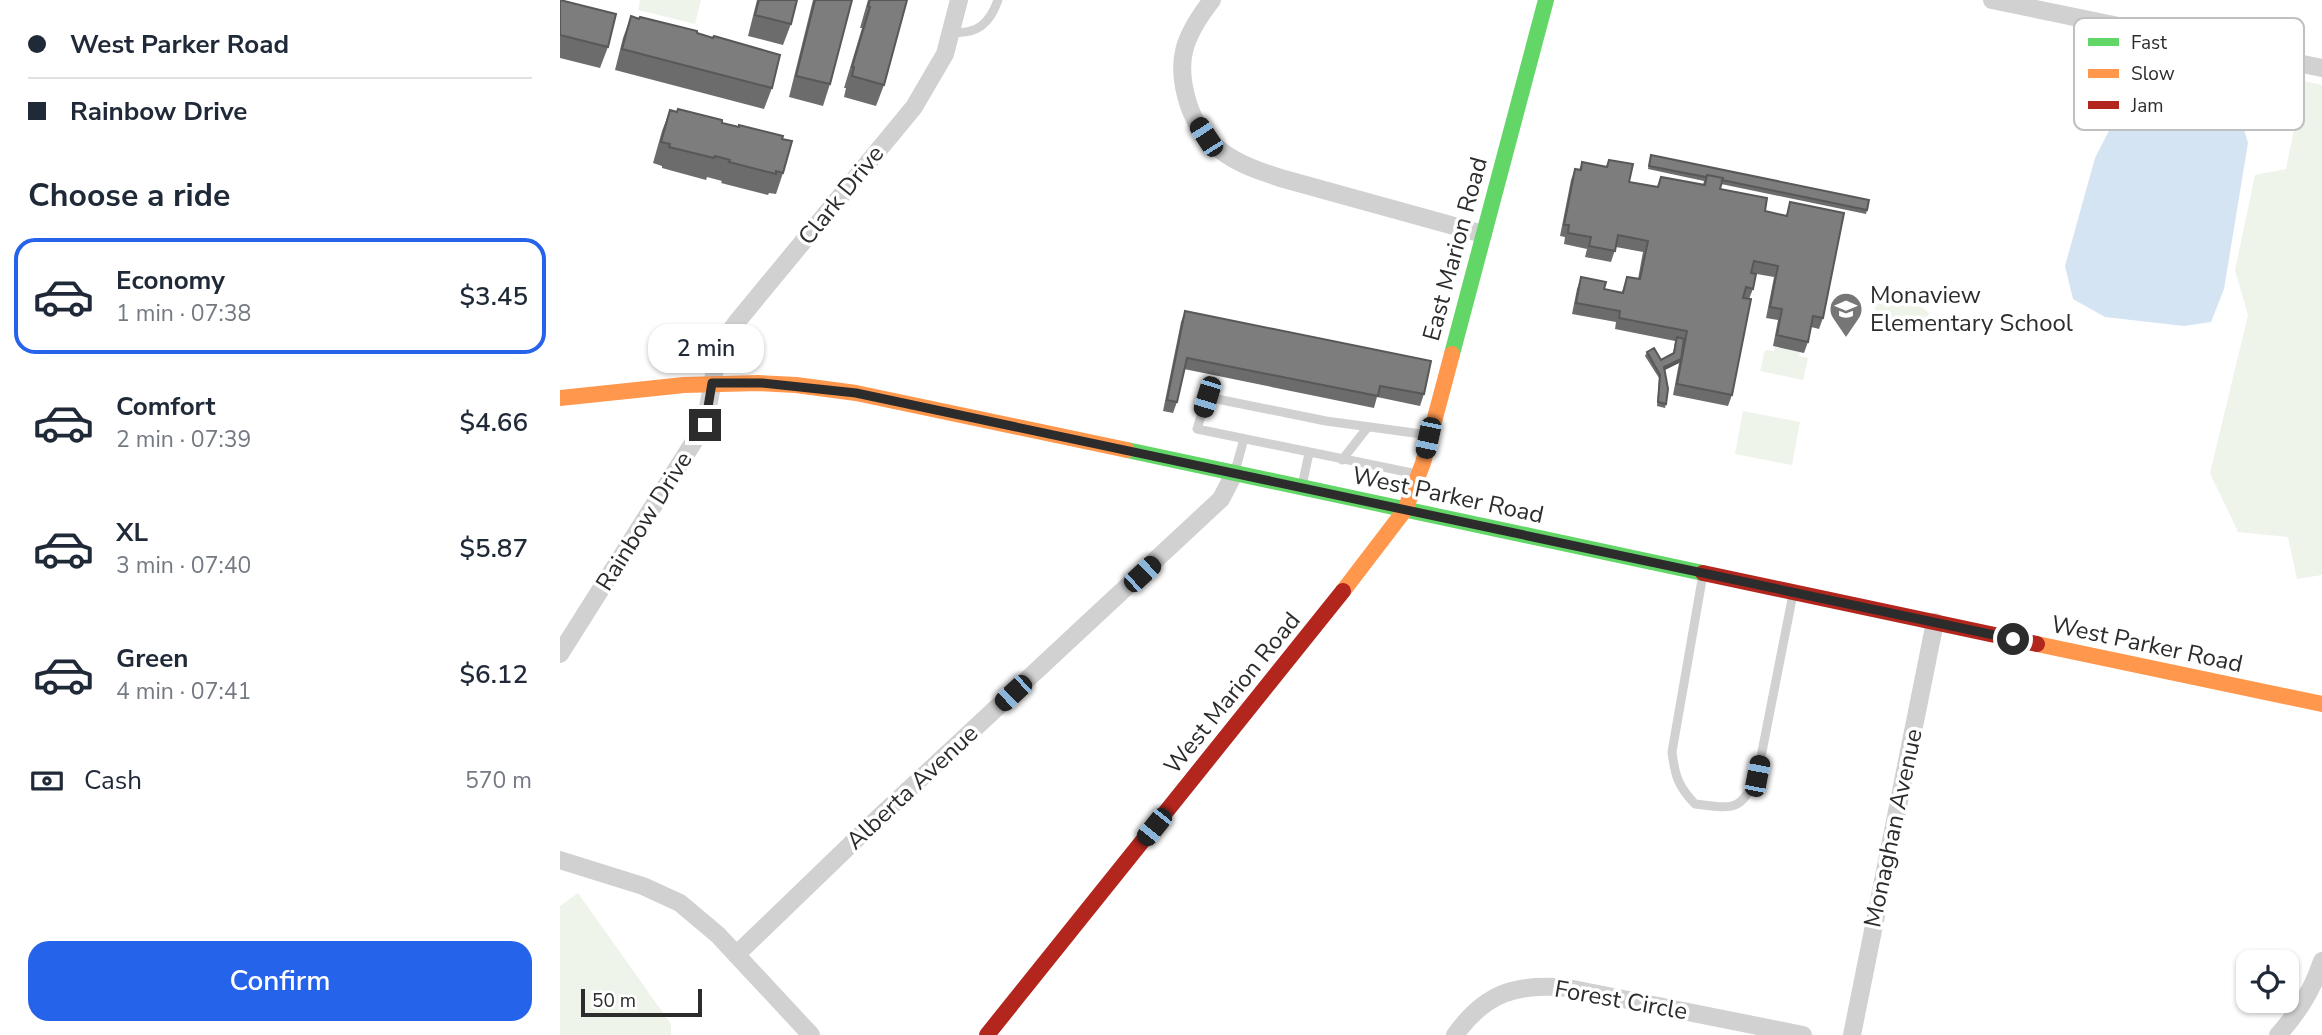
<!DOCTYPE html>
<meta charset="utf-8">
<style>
body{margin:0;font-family:"Nunito Sans",sans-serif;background:#f2f2f3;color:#1f2937;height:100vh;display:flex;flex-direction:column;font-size:26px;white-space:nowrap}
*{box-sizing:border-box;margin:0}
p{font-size:23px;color:#747a83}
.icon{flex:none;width:38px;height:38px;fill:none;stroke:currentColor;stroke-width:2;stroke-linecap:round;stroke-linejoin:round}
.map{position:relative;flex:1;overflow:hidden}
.details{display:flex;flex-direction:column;background:#fff;width:560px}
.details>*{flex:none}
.hud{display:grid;align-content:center;height:154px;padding:0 28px;background:#fff}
.buttons{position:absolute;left:1676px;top:950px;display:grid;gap:14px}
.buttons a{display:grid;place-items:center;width:63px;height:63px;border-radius:14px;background:#fff;box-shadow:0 2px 5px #0004;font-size:35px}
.scale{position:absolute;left:21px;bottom:18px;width:121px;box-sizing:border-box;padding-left:7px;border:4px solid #2c2c2c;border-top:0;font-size:19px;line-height:24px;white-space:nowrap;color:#2c2c2c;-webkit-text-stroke:5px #fff;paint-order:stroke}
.end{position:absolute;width:32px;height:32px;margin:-16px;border:9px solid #2c2c2c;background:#fff;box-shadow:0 0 0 4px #fff}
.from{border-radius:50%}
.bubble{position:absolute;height:49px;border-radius:21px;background:#fff;box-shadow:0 2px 5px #0004;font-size:23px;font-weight:600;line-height:49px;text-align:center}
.car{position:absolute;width:21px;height:42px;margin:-21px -10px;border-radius:9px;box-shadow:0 0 5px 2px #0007;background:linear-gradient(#222 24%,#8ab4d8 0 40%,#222 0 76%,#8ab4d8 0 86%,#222 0)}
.hud b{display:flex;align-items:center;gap:24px;height:66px;font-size:26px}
.hud b+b{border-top:2px solid #e0e1e3}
.hud i{width:18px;height:18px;background:#1f2937}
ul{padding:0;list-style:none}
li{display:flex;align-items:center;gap:21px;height:116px;margin:0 14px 10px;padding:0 14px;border:4px solid transparent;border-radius:21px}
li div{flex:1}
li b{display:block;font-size:26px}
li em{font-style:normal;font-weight:600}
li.active{border-color:#2563eb}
li>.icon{width:63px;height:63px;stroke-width:1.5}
h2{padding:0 28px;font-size:32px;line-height:84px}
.pay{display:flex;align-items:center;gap:18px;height:77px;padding:0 28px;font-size:26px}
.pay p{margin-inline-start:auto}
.primary-button{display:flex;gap:14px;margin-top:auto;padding:14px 28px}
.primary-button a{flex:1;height:80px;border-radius:21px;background:#2563eb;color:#fff;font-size:28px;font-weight:600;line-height:80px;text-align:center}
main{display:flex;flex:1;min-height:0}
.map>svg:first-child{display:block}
.green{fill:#eef4ea}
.water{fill:#d5e4f2}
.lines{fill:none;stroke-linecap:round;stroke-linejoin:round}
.lane{stroke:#d1d1d1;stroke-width:9}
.street{stroke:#d1d1d1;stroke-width:18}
.fast{stroke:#63d668;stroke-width:16}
.slow{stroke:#ff974d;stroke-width:16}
.jam{stroke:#b3261e;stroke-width:16}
.wall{fill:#6c6c6c}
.shaded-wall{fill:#585858}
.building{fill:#7d7d7d;stroke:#585858;stroke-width:2}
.route{stroke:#2c2c2c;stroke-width:9}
.labels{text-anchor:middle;stroke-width:7;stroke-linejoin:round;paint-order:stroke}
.street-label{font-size:24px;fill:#2c2c2c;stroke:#fff}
.poi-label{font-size:24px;fill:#2c2c2c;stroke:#fff;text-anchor:start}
.key{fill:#fff;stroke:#c0c0c0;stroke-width:2}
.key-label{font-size:19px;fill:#2c2c2c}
</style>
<main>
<section class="details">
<div class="hud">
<b><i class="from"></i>West Parker Road</b>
<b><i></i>Rainbow Drive</b>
</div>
<h2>Choose a ride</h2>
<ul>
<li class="active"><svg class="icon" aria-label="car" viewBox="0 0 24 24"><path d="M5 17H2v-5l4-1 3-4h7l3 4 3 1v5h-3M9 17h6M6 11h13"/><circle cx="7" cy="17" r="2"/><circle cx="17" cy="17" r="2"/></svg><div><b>Economy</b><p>1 min · 07:38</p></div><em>$3.45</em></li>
<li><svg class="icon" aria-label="car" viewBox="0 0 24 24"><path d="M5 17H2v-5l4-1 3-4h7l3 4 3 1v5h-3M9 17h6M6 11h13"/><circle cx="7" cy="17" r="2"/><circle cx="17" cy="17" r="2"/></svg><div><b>Comfort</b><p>2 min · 07:39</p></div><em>$4.66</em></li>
<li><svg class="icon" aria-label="car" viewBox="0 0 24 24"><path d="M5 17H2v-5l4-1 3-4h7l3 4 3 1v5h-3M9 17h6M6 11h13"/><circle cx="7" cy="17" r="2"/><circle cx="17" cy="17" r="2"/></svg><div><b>XL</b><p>3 min · 07:40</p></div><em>$5.87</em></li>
<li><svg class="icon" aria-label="car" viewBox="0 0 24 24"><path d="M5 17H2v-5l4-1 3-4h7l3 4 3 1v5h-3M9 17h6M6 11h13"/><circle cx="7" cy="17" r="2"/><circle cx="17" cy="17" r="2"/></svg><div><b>Green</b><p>4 min · 07:41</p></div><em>$6.12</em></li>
</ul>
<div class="pay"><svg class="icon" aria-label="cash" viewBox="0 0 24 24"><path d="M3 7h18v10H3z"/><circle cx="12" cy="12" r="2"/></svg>Cash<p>570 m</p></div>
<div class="primary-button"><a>Confirm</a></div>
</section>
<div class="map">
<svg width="1762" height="1035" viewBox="0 0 1762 1035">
<rect width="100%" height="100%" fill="#fff"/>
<!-- green -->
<path class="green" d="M 80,0 L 141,0 L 135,24 L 78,10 Z
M 1744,81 L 1762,85 L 1762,575 L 1737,579 L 1728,537 L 1678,532 L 1650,473 L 1688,315 L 1675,270 L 1695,175 L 1726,169 Z
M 1332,291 L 1348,293 L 1346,302 L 1363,308 L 1369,313 C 1363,345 1334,326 1314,319 L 1316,301 Z
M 1215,347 L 1240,352 L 1239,356 L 1248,358 L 1243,380 L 1200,371 L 1205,350 L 1214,351 Z
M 1183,411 L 1240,422 L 1232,465 L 1175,454 Z
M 18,893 L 111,1024 L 111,1035 L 0,1035 L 0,906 Z"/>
<!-- water -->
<path class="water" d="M 1650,96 L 1678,109 L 1688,143 L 1664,289 L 1651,322 L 1624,326 L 1545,317 L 1513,299 L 1505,266 L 1535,158 L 1556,117 L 1602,98 Z"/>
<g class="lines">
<!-- lane -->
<path class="lane" d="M 392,32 C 417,35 430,23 438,0
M 782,460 L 807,428
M 675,471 L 684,439
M 857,474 L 637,429 L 647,397 L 766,421 L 869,435
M 742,486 L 749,453
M 1143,574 L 1112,752 C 1115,776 1118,786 1135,804 C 1173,808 1179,813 1197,777 L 1233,594"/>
<!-- street -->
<path class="street" d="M 652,0 C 624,36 614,61 629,106 C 635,123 645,139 660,150 C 679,165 702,172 724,179 L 923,234
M 1432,0 L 1762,68
M 0,654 L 145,424 L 159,347 L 176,323 L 354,107 L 385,54 L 399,0
M 0,860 L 83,886 L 120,903 L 158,935 L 251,1035
M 176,955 L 316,820 L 661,499 L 675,472
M 895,1035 C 926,992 957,983 1008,988 L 1243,1035
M 1292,1035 L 1375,622
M 1718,1035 C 1738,1013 1753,989 1762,961"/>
<!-- fast -->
<path class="fast" d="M 892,354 L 986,0
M 567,450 L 1143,573"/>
<!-- slow -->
<path class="slow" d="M 0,398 L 124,385 L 199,383 L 236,385 L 296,393 L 567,450
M 783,591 L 845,510 L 863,463 L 892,354
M 1477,644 L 1762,704"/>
<!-- jam -->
<path class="jam" d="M 1143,573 L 1477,644
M 427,1035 L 783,591"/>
</g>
<!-- wall -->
<path class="wall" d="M 0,0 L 48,47 L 40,68 L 0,58 Z
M 197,0 L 237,0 L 231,24 L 223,45 L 188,36 Z
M 253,0 L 292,0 L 270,84 L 263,106 L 229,97 Z
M 308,0 L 347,0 L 324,85 L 316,106 L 284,97 L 286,88 L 284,88 L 302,28 L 300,28 Z
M 71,16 L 137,33 L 212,88 L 204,109 L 55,70 L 63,38 Z
M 110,110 L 222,139 L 223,173 L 216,194 L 209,193 L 208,195 L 161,183 L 162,181 L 147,177 L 146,180 L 102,168 L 102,166 L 93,163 L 102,131 Z
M 1091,155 L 1307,210 L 1306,214 L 1161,184 L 1160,189 L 1205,211 L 1226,216 L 1230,202 L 1263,318 L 1259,329 L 1251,327 L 1248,342 L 1244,353 L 1213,346 L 1218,320 L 1206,318 L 1214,277 L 1191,273 L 1193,289 L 1189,299 L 1172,395 L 1168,406 L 1113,395 L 1119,363 L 1104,370 L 1106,404 L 1105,408 L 1097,406 L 1099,378 L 1085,356 L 1087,352 L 1101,360 L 1113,354 L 1115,341 L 1055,329 L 1056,322 L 1012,314 L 1017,289 L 1021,277 L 1044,289 L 1062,292 L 1067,277 L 1078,279 L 1083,252 L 1056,247 L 1051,262 L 1025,257 L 1027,249 L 1004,244 L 1005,237 L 1000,236 L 1011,180 L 1015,169 L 1019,170 L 1022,162 L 1046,167 L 1049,160 L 1069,182 L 1097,187 L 1101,177 L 1143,185 L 1144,181 L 1088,169 Z
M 625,311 L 864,394 L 860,406 L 817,397 L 814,408 L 624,369 L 617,402 L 613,413 L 603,411 L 621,322 Z"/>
<!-- shaded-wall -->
<path class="shaded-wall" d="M 1121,359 L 1119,363 L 1103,371 L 1104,367 Z"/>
<!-- building -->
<path class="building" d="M 0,0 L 56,14 L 48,47 L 0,35 Z
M 199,0 L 237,0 L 231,24 L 195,15 Z
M 255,0 L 292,0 L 270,84 L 236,76 Z
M 310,0 L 347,0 L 324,85 L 292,76 L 294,67 L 292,67 L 310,7 L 308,6 Z
M 71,16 L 79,19 L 80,17 L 137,31 L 137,33 L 153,38 L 154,36 L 220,55 L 212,88 L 62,49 Z
M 118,109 L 162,120 L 162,123 L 179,127 L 179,125 L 223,136 L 222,139 L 232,141 L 223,173 L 216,171 L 216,174 L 169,162 L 170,160 L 155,156 L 154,158 L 109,147 L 110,144 L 101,142 L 110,110 L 117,112 Z
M 1091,155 L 1309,200 L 1307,210 L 1162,180 L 1163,178 L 1147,175 L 1146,177 L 1089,166 Z
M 1049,160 L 1073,164 L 1069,182 L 1098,187 L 1101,177 L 1145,185 L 1147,175 L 1163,178 L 1160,189 L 1207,198 L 1205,211 L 1227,216 L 1230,202 L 1284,213 L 1263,318 L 1253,316 L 1248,342 L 1217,335 L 1222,309 L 1210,307 L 1218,266 L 1194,261 L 1191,273 L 1196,274 L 1193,289 L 1186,287 L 1183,298 L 1191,299 L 1172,395 L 1117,384 L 1127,331 L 1059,318 L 1060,311 L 1016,303 L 1021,277 L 1046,282 L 1044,289 L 1063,293 L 1067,277 L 1080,279 L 1088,241 L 1058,235 L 1055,251 L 1029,246 L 1031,237 L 1008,233 L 1009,225 L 1004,225 L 1015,169 L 1021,170 L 1022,162 L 1047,167 Z
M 625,311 L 871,361 L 864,394 L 820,386 L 818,396 L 627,358 L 617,402 L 607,400 Z
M 1117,337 L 1124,339 L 1121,359 L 1104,367 L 1108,389 L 1106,404 L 1098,402 L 1100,375 L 1087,352 L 1094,348 L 1101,360 L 1114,353 Z"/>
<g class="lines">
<!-- route -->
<path class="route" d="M 145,425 L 152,383 L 202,383 L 296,393 L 1453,639"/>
</g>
<!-- icons -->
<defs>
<symbol id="school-pin" viewBox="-11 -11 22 30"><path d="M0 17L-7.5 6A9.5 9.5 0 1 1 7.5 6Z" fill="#767676" stroke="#fff"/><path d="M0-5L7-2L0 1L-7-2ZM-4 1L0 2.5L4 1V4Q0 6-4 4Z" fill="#fff"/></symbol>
</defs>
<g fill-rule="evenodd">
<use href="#school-pin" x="1267" y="290" width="38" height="52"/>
</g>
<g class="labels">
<!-- street labels -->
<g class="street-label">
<text transform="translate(281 195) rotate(-51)" y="8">Clark Drive</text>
<text transform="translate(895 249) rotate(-75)" y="8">East Marion Road</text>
<text transform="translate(888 495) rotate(12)" y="8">West Parker Road</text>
<text transform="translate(84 521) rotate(-58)" y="8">Rainbow Drive</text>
<text transform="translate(1587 644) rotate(12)" y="8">West Parker Road</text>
<text transform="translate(672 693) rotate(-51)" y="8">West Marion Road</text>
<text transform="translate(352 787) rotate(-43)" y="8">Alberta Avenue</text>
<text transform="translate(1333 828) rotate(-78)" y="8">Monaghan Avenue</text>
<text transform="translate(1061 1000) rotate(10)" y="8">Forest Circle</text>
</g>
<!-- poi labels -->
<g class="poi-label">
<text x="1310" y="303">Monaview<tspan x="1310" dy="28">Elementary School</tspan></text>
</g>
</g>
<!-- legend -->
<rect x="1514" y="18" width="230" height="112" rx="10" class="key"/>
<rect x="1528" y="38" width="31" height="8" fill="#63d668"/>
<rect x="1528" y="69" width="31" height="9" fill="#ff974d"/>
<rect x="1528" y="101" width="31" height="8" fill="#b3261e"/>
<g class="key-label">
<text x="1571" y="49">Fast</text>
<text x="1571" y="80">Slow</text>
<text x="1571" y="112">Jam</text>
</g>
</svg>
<div class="buttons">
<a><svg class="icon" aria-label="locate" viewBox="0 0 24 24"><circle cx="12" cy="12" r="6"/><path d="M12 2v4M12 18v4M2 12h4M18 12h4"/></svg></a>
</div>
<div class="scale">50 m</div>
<i class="end from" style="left:1453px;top:639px"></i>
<i class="end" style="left:145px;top:425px"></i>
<div class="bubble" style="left:88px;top:324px;width:116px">2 min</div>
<i class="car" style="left:646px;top:137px;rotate:327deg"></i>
<i class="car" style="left:647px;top:397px;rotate:197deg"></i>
<i class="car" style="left:868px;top:438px;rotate:192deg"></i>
<i class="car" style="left:582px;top:574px;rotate:47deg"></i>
<i class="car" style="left:453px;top:693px;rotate:227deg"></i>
<i class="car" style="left:1197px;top:776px;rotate:11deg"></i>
<i class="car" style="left:594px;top:827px;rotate:219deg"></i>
</div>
</main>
